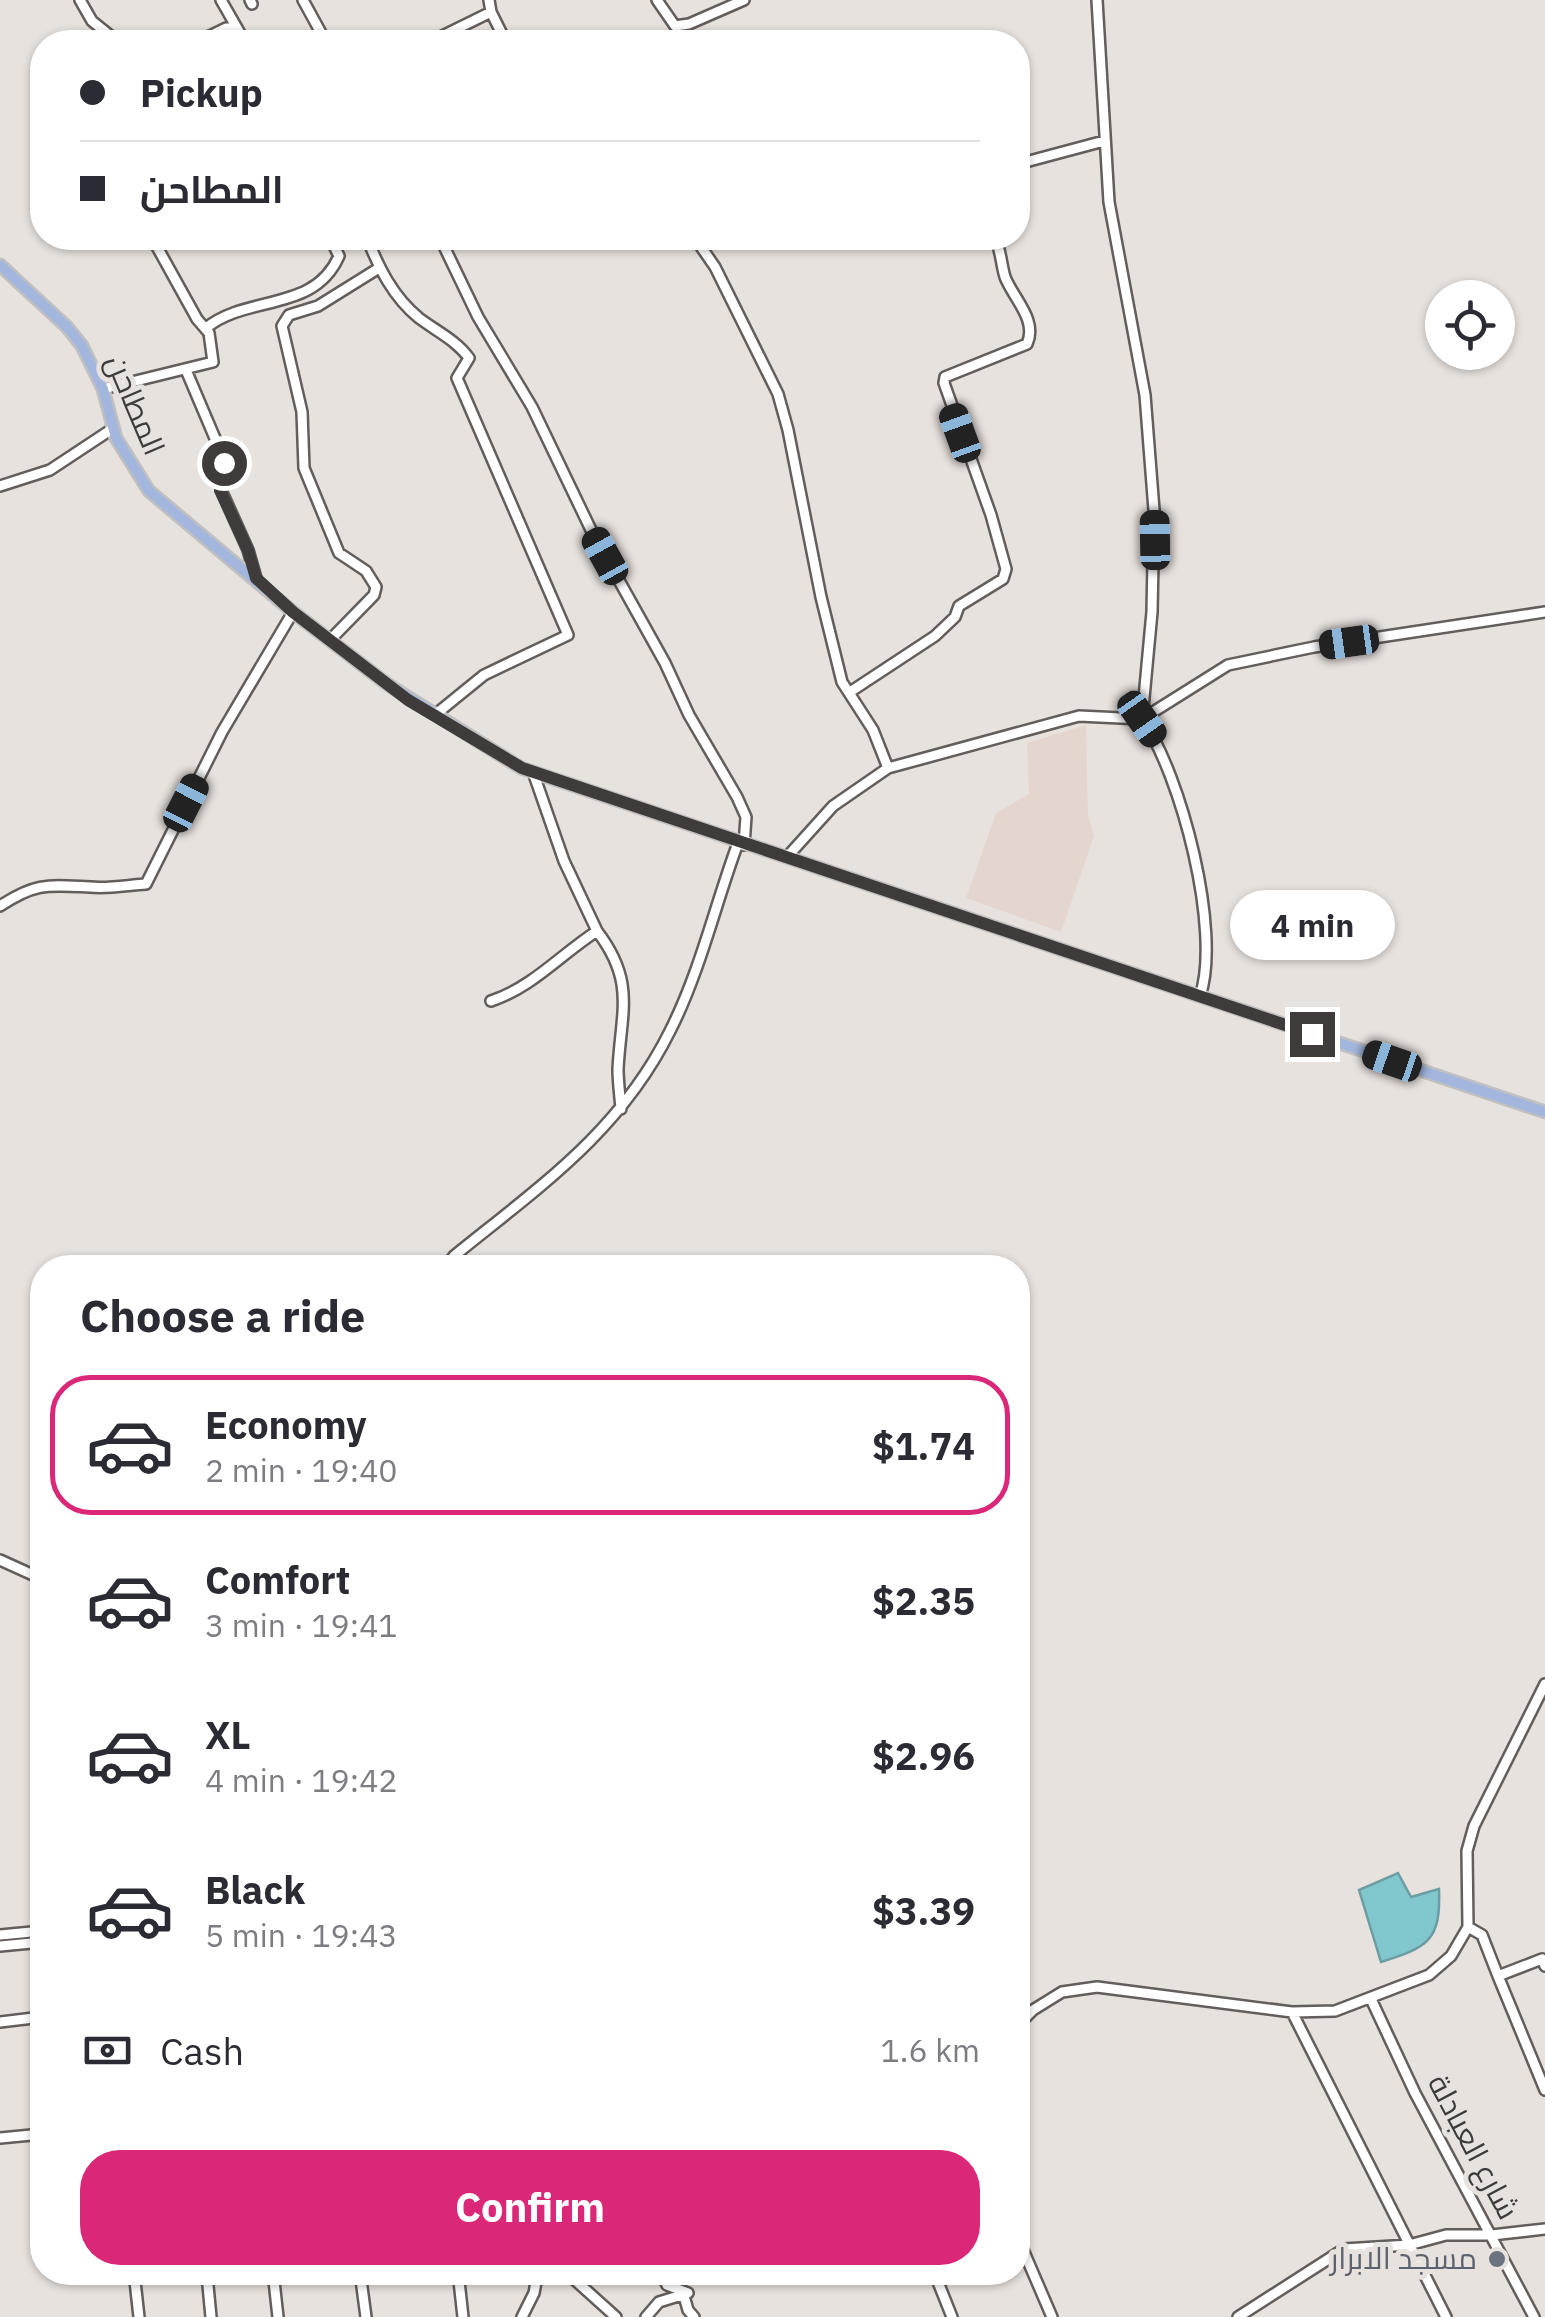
<!DOCTYPE html>
<meta charset="utf-8">
<style>
body{margin:0;font-family:"IBM Plex Sans",Cairo,sans-serif;background:#f7f7f7;color:#2b2b33;height:100vh;display:flex;flex-direction:column;font-size:38px;white-space:nowrap}
*{box-sizing:border-box;margin:0}
p{font-size:32px;color:#7c7c81}
.icon{flex:none;width:55px;height:55px;fill:none;stroke:currentColor;stroke-width:2;stroke-linecap:round;stroke-linejoin:round}
.map{position:relative;flex:1;overflow:hidden}
.details{position:absolute;left:30px;top:1255px;width:1000px;height:1030px;display:flex;flex-direction:column;background:#fff;border-radius:40px;box-shadow:0 2px 8px #0004}
.details>*{flex:none}
.top-card{position:absolute;left:30px;top:30px;width:1000px;height:220px;border-radius:40px;box-shadow:0 2px 8px #0004;display:grid;align-content:center;height:220px;padding:0 50px;background:#fff}
.tools{position:absolute;left:1425px;top:280px;display:grid;gap:20px}
.tools a{display:grid;place-items:center;width:90px;height:90px;border-radius:50%;background:#fff;box-shadow:0 2px 8px #0004;font-size:50px}
.end{position:absolute;width:45px;height:45px;margin:-22px;border:12px solid #3e3b3a;background:#fff;box-shadow:0 0 0 5px #fff}
.from{border-radius:50%}
.bubble{position:absolute;height:70px;border-radius:35px;background:#fff;box-shadow:0 2px 8px #0004;font-size:32px;font-weight:800;line-height:70px;text-align:center}
.car{position:absolute;width:30px;height:60px;margin:-30px -15px;border-radius:12px;box-shadow:0 0 8px 2px #0007;background:linear-gradient(#222 24%,#8ab4d8 0 40%,#222 0 76%,#8ab4d8 0 86%,#222 0)}
.top-card b{display:flex;align-items:center;gap:35px;height:95px;font-size:38px}
.top-card b+b{border-top:2px solid #e1e1e2}
.top-card i{width:25px;height:25px;background:#2b2b33}
ul{padding:0;list-style:none}
li{display:flex;align-items:center;gap:30px;height:140px;margin:0 20px 15px;padding:0 30px;border:5px solid transparent;border-radius:40px}
li div{flex:1}
li b{display:block;font-size:38px}
li em{font-style:normal;font-weight:800}
li.active{border-color:#db2777}
li>.icon{width:90px;height:90px;stroke-width:1.5}
h2{padding:0 50px;font-size:45px;line-height:120px}
.pay{display:flex;align-items:center;gap:25px;height:110px;padding:0 50px;font-size:38px}
.pay p{margin-inline-start:auto}
.cta{display:flex;gap:20px;margin-top:auto;padding:20px 50px}
.cta a{flex:1;height:115px;border-radius:40px;background:#db2777;color:#fff;font-size:40px;font-weight:800;line-height:115px;text-align:center}
.map>svg:first-child{display:block}
.built{fill:#e4d6cf}
.water{fill:#80c7ce;stroke:#6c9da2;stroke-width:2.5}
.lines{fill:none;stroke-linecap:round;stroke-linejoin:round}
.minor-casing{stroke:#635e5b;stroke-width:14}
.major-casing{stroke:#c1c0c0;stroke-width:15}
.minor{stroke:#fff;stroke-width:9}
.major{stroke:#a3b6dd;stroke-width:10}
.route{stroke:#3e3b3a;stroke-width:12}
.worship-dot{fill:#6b7280;stroke:#e8e2de;stroke-width:4}
.labels{text-anchor:middle;stroke-width:10;stroke-linejoin:round;paint-order:stroke}
.street-label{font-size:30px;fill:#3e3b3a;stroke:#e8e2de}
.worship-label{font-size:30px;fill:#5b616d;stroke:#e8e2de;text-anchor:end}
</style>
<div class="map">
<svg width="1545" height="2317" viewBox="0 0 1545 2317">
<rect width="100%" height="100%" fill="#e8e2de"/>
<!-- built -->
<path class="built" d="M 1086,725 L 1088,815 L 1094,836 L 1061,932 L 966,898 L 996,813 L 1029,794 L 1027,743 Z"/>
<!-- water -->
<path class="water" d="M 1398,1873 L 1411,1897 L 1439,1889 C 1441,1941 1428,1947 1381,1962 L 1359,1890 Z"/>
<g class="lines">
<defs>
<path id="minor" d="M 80,0 L 92,21 L 118,42
M 221,0 L 245,42
M 250,0 L 252,4
M 303,0 L 326,42
M 489,0 L 491,12 L 506,42
M 657,0 L 675,26 L 689,24 L 744,0
M 1097,0 L 1109,202 L 1145,395 L 1154,510 L 1152,612 L 1142,719 C 1181,774 1222,932 1200,996
M 197,42 L 226,28 L 237,28
M 430,42 L 491,12
M 1018,164 L 1104,141
M 367,238 C 379,268 393,297 419,318 C 436,331 456,340 469,358 L 457,378 L 568,635 L 484,675 L 436,714
M 440,238 L 478,317 L 532,407 L 592,532 L 665,663 L 689,715 L 737,797 L 746,817 L 744,845
M 695,238 L 715,267 L 778,394 L 788,430 L 821,597 L 842,682 L 873,730 L 888,768
M 206,328 C 248,294 314,313 339,256 L 330,238
M 186,370 L 228,469 L 221,490 L 248,550 L 256,578
M 103,389 L 213,362 L 209,333 L 197,319 L 156,245 L 168,238
M 0,486 L 50,470 L 112,429
M 331,639 L 374,595 L 376,587 L 366,571 L 339,553 L 304,468 L 302,412 L 282,326 L 289,315 L 318,306 L 379,268
M 850,692 L 935,636 L 955,617 L 959,606 L 1003,579 L 1006,569 L 991,515 L 944,383 L 945,377 L 1027,344 C 1038,320 1013,298 1005,277 C 1001,264 1001,250 995,238
M 787,857 L 833,806 L 888,768 L 1079,716 L 1142,719 L 1228,665 L 1314,647 L 1545,612
M 0,906 C 36,882 49,885 90,887 C 109,889 128,885 146,884 L 222,732 L 293,612
M 597,931 C 636,982 621,1011 618,1069 C 618,1082 620,1096 621,1109
M 491,1001 C 533,987 560,955 597,931 L 564,861 L 533,772
M 445,1268 L 454,1256 C 539,1187 620,1132 670,1031 C 700,972 715,905 738,843
M 0,1560 L 42,1579
M 1468,1927 L 1482,1935 L 1498,1976
M 0,1935 L 42,1931
M 0,1946 L 42,1942
M 1545,1966 L 1542,1959 L 1498,1976 L 1545,2090
M 1371,1999 L 1415,2093 L 1534,2317
M 1292,2012 L 1446,2317
M 0,2022 L 42,2017
M 1018,2025 L 1033,2010 L 1062,1992 L 1097,1987 L 1292,2012 L 1335,2011 L 1429,1975 L 1451,1956 L 1468,1927 L 1467,1851 L 1474,1826 L 1545,1684
M 0,2138 L 42,2134
M 1018,2238 L 1052,2317
M 134,2272 L 139,2317
M 273,2272 L 278,2317
M 360,2272 L 366,2317
M 458,2272 L 463,2317
M 566,2272 L 616,2317
M 661,2272 L 667,2285 L 688,2293
M 934,2272 L 952,2317
M 207,2275 L 211,2317
M 207,2277 L 274,2272
M 684,2296 L 688,2310 L 694,2317
M 522,2317 L 534,2293 L 538,2272
M 646,2317 L 659,2302 L 688,2293
M 1238,2317 L 1344,2249 L 1409,2245 L 1446,2235 L 1492,2235 L 1545,2229"/>
<path id="major" d="M 0,265 L 67,327 L 82,346 L 103,389 L 116,438 L 149,491 L 293,612 L 387,684 L 521,768 L 1545,1112"/>
</defs>
<!-- minor casing -->
<use href="#minor" class="minor-casing"/>
<!-- major casing -->
<use href="#major" class="major-casing"/>
<!-- minor -->
<use href="#minor" class="minor"/>
<!-- major -->
<use href="#major" class="major"/>
</g>
<g class="lines">
<!-- route -->
<path class="route" d="M 224,463 L 228,470 L 220,490 L 248,550 L 256,578 L 293,612 L 408,700 L 522,768 L 1312,1034"/>
</g>
<!-- markers -->
<circle class="worship-dot" cx="1497" cy="2259" r="10"/>
<g class="labels">
<!-- street labels -->
<g class="street-label">
<text transform="translate(135 405) rotate(67)" y="10">المطاحن</text>
<text transform="translate(1473 2147) rotate(62)" y="10">شارع العبادلة</text>
</g>
<!-- worship labels -->
<g class="worship-label">
<text x="1477" y="2269">مسجد الابرار</text>
</g>
</g>
</svg>
<div class="tools">
<a><svg class="icon" aria-label="locate" viewBox="0 0 24 24"><circle cx="12" cy="12" r="6"/><path d="M12 2v4M12 18v4M2 12h4M18 12h4"/></svg></a>
</div>
<i class="end from" style="left:224px;top:463px"></i>
<i class="end" style="left:1312px;top:1034px"></i>
<div class="bubble" style="left:1230px;top:890px;width:165px">4 min</div>
<i class="car" style="left:960px;top:433px;rotate:340deg"></i>
<i class="car" style="left:1155px;top:540px;rotate:359deg"></i>
<i class="car" style="left:605px;top:556px;rotate:331deg"></i>
<i class="car" style="left:1349px;top:642px;rotate:262deg"></i>
<i class="car" style="left:1142px;top:719px;rotate:145deg"></i>
<i class="car" style="left:186px;top:803px;rotate:27deg"></i>
<i class="car" style="left:1392px;top:1061px;rotate:289deg"></i>
<div class="top-card">
<b><i class="from"></i>Pickup</b>
<b><i></i>المطاحن</b>
</div>
<section class="details">
<h2>Choose a ride</h2>
<ul>
<li class="active"><svg class="icon" aria-label="car" viewBox="0 0 24 24"><path d="M5 17H2v-5l4-1 3-4h7l3 4 3 1v5h-3M9 17h6M6 11h13"/><circle cx="7" cy="17" r="2"/><circle cx="17" cy="17" r="2"/></svg><div><b>Economy</b><p>2 min · 19:40</p></div><em>$1.74</em></li>
<li><svg class="icon" aria-label="car" viewBox="0 0 24 24"><path d="M5 17H2v-5l4-1 3-4h7l3 4 3 1v5h-3M9 17h6M6 11h13"/><circle cx="7" cy="17" r="2"/><circle cx="17" cy="17" r="2"/></svg><div><b>Comfort</b><p>3 min · 19:41</p></div><em>$2.35</em></li>
<li><svg class="icon" aria-label="car" viewBox="0 0 24 24"><path d="M5 17H2v-5l4-1 3-4h7l3 4 3 1v5h-3M9 17h6M6 11h13"/><circle cx="7" cy="17" r="2"/><circle cx="17" cy="17" r="2"/></svg><div><b>XL</b><p>4 min · 19:42</p></div><em>$2.96</em></li>
<li><svg class="icon" aria-label="car" viewBox="0 0 24 24"><path d="M5 17H2v-5l4-1 3-4h7l3 4 3 1v5h-3M9 17h6M6 11h13"/><circle cx="7" cy="17" r="2"/><circle cx="17" cy="17" r="2"/></svg><div><b>Black</b><p>5 min · 19:43</p></div><em>$3.39</em></li>
</ul>
<div class="pay"><svg class="icon" aria-label="cash" viewBox="0 0 24 24"><path d="M3 7h18v10H3z"/><circle cx="12" cy="12" r="2"/></svg>Cash<p>1.6 km</p></div>
<div class="cta"><a>Confirm</a></div>
</section>
</div>
